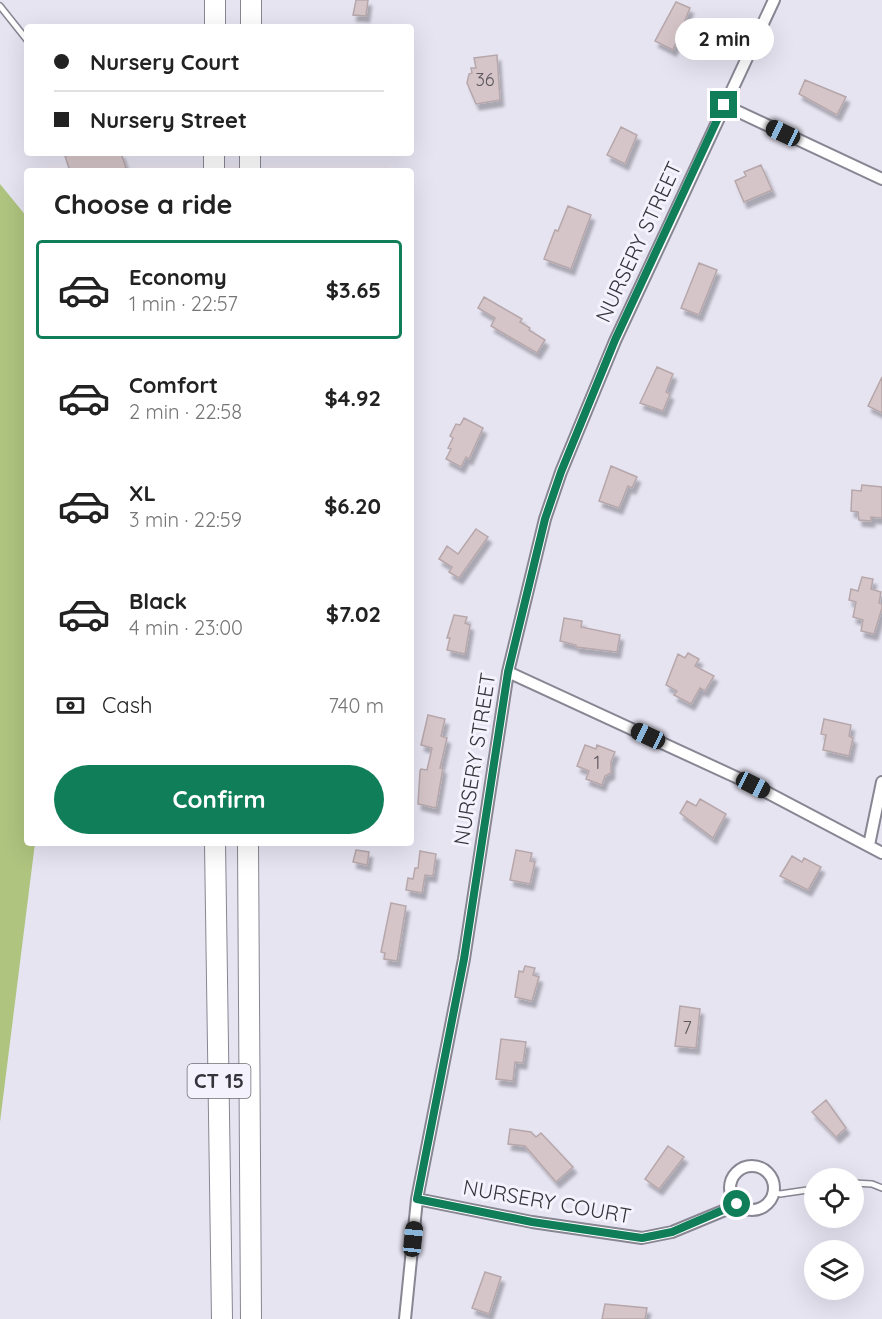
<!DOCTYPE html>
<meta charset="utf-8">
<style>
body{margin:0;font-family:Quicksand,sans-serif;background:#f6f6f6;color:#222;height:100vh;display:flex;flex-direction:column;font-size:22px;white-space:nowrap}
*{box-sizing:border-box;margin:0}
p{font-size:20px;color:#767676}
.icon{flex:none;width:33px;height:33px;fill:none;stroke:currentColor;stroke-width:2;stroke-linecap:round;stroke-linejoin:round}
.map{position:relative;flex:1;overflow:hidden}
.drawer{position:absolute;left:24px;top:168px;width:390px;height:678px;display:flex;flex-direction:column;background:#fff;border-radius:6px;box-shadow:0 6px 24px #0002}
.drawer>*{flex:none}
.hud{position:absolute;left:24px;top:24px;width:390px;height:132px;border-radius:6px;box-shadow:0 6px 24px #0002;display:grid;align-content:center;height:132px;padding:0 30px;background:#fff}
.controls{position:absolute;left:804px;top:1168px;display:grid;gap:12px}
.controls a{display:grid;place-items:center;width:60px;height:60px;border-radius:50%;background:#fff;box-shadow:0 6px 24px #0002;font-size:30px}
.end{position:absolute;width:27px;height:27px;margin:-14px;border:8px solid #117e5a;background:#fff;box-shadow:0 0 0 3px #fff}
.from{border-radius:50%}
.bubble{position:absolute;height:42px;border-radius:21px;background:#fff;box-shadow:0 6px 24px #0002;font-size:20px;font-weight:700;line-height:42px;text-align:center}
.car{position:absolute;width:18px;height:36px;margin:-18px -9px;border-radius:8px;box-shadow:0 0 4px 2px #0007;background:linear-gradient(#222 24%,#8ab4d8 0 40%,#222 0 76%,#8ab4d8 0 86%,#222 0)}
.hud b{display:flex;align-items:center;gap:21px;height:57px;font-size:22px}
.hud b+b{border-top:2px solid #e0e0e0}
.hud i{width:15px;height:15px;background:#222}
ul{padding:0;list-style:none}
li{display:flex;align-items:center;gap:18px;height:99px;margin:0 12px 9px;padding:0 18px;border:3px solid transparent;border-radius:6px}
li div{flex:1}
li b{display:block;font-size:22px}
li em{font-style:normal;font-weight:700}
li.active{border-color:#117e5a}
li>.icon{width:54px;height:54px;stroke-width:1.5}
h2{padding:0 30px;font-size:27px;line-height:72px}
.pay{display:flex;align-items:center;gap:15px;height:66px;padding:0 30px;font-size:22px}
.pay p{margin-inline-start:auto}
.action{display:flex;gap:12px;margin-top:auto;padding:12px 30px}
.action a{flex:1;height:69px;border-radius:36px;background:#117e5a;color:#fff;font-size:24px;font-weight:700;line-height:69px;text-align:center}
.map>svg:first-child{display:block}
.green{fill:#afc47f}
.building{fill:#d5c5c9;stroke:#b6a7ab;stroke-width:1.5;filter:url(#shadow)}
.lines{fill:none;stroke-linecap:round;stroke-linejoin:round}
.service-casing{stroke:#888693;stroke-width:8}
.minor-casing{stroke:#888693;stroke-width:14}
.motorway-casing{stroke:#888693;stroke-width:22}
.service{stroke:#fff;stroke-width:5}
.minor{stroke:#fff;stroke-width:10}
.motorway{stroke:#fff;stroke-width:20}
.route{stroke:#117e5a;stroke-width:8}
.labels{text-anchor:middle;stroke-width:6;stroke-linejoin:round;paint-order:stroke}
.number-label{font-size:18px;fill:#5d585e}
.shield{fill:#f4f2fd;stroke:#6e6d74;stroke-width:1.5}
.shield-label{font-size:20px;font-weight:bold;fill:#35343a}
.street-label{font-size:21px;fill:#35343a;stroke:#f4f2fd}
</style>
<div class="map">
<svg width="882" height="1319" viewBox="0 0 882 1319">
<defs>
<filter id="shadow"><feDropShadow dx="3.5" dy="6" stdDeviation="1.5" flood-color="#0004"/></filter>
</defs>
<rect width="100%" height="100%" fill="#e7e4f2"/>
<!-- green -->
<path class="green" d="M 0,184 L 27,217 L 27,843 L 35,843 L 0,1122 Z"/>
<!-- building -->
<path class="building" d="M 356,0 L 368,0 L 366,16 L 353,15 Z
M 676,2 L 690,8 L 673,50 L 655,41 Z
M 497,55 L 500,100 L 476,104 L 467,83 L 469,74 L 472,73 L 471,68 L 476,68 L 474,58 Z
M 805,80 L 846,97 L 837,115 L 799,94 Z
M 621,127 L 637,135 L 625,164 L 607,155 Z
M 74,153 L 121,153 L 126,168 L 117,171 L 70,171 L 65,156 Z
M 761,165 L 772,190 L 744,202 L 735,181 L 746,176 L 744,172 Z
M 568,206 L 591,215 L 571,269 L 544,259 L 555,230 L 558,231 Z
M 699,263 L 717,270 L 699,315 L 681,308 Z
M 484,297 L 522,319 L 520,322 L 530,328 L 529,330 L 545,340 L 537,353 L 491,326 L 495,318 L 478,308 Z
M 657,367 L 673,374 L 666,392 L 670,394 L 663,411 L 640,403 Z
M 882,377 L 882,413 L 868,406 Z
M 464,418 L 483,428 L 469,459 L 466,457 L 461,467 L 446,459 L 451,449 L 448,448 L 453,438 L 450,436 L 456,424 L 460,425 Z
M 611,466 L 637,477 L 632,488 L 628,486 L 619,508 L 599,501 Z
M 862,485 L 882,487 L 882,518 L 871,517 L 871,521 L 859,520 L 858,512 L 851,511 L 852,490 L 861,491 Z
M 476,529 L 488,537 L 459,578 L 449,572 L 452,567 L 439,559 L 447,546 L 458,554 Z
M 862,577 L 873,579 L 871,589 L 881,592 L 879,603 L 882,604 L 882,608 L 874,634 L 861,631 L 863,620 L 853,617 L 856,602 L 849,600 L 851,589 L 858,591 Z
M 454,615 L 467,617 L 465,623 L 470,625 L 465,654 L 447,650 L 450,638 L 447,638 Z
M 564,618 L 582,621 L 581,627 L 620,635 L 617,652 L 576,647 L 576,645 L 560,641 Z
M 688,653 L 699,659 L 695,666 L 714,676 L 705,691 L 700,688 L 691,704 L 674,695 L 677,691 L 666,685 L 678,654 L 685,658 Z
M 428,715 L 445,719 L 441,736 L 447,738 L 440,768 L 443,768 L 436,808 L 418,804 L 420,771 L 421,769 L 427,770 L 432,748 L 421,745 Z
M 824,719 L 851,725 L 849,736 L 853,738 L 849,756 L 823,750 L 826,735 L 821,734 Z
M 585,745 L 596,749 L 597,745 L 615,752 L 611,762 L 611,773 L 605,776 L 602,785 L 586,779 L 589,771 L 577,766 Z
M 700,799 L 726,814 L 713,838 L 680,813 L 687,801 L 696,806 Z
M 356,850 L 369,852 L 367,865 L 353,862 Z
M 516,850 L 532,853 L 530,861 L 535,862 L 530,884 L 510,880 Z
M 420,851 L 436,854 L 433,876 L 425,875 L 422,893 L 406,890 L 408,878 L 413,879 L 415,868 L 418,868 Z
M 792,856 L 802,862 L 804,858 L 821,867 L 808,890 L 780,876 Z
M 391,903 L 406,906 L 397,961 L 384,959 L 385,953 L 381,952 Z
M 525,966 L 535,968 L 533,975 L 539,977 L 532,1001 L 515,997 L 519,971 L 523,972 Z
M 680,1006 L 700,1009 L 696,1048 L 675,1046 Z
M 501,1039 L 526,1042 L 523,1063 L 515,1062 L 513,1081 L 496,1079 Z
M 826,1100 L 846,1128 L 836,1137 L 812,1112 Z
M 510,1129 L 531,1132 L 536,1137 L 541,1133 L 573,1167 L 556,1182 L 525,1146 L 508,1144 Z
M 668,1146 L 684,1157 L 659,1189 L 645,1179 Z
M 485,1272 L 501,1277 L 489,1314 L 472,1308 Z
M 605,1304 L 647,1308 L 645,1319 L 602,1319 Z"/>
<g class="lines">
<defs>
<path id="service" d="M 0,6 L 27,40
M 854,1183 L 872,1184 L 882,1188
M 774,1192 L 780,1194 L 814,1189"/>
<path id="minor" d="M 724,105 L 882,179
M 508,672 L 753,785 L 882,853
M 869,845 L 882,782
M730 1188a22 22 0 1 1 44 0a22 22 0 1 1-44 0Z
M 417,1199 L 532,1222 L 642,1238 L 672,1232 L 730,1208 L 735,1203
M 405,1319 L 417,1199 L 464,959 L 508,672 L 545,519 L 561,472 L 615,341 L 774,0"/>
<path id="motorway" d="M 215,27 L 215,0
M 251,27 L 251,0
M 214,171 L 214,153
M 250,171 L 250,153
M 215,843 L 222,1319
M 248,843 L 251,1319"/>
</defs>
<!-- service casing -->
<use href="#service" class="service-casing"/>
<!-- minor casing -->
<use href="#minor" class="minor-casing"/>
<!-- motorway casing -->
<use href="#motorway" class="motorway-casing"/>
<!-- service -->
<use href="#service" class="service"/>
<!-- minor -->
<use href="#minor" class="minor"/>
<!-- motorway -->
<use href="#motorway" class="motorway"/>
</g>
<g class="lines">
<!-- route -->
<path class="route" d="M 724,105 L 615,340 L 561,472 L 545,519 L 508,672 L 464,959 L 417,1199 L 532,1222 L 642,1238 L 672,1232 L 737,1204"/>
</g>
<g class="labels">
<!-- number labels -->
<g class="number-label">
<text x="485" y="86">36</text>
<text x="597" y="769">1</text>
<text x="687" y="1034">7</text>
</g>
<!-- shield labels -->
<rect class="shield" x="187.5" y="1064" width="63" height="34" rx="4.5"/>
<g class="shield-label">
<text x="219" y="1088">CT 15</text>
</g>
<!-- street labels -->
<g class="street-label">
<text transform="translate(639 242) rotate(-65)" y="7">NURSERY STREET</text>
<text transform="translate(475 759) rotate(-81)" y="7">NURSERY STREET</text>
<text transform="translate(547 1202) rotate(10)" y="7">NURSERY COURT</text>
</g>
</g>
</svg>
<div class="controls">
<a><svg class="icon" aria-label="locate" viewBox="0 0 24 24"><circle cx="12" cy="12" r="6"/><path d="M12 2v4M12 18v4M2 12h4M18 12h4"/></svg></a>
<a><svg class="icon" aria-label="layers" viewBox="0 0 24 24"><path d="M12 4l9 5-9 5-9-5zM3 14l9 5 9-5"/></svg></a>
</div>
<i class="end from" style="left:737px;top:1204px"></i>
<i class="end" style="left:724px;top:105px"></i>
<div class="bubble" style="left:675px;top:18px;width:99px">2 min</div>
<i class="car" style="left:783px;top:133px;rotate:295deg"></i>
<i class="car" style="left:648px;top:736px;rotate:295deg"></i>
<i class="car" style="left:753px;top:785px;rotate:117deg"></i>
<i class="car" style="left:413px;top:1239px;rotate:6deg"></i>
<div class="hud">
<b><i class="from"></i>Nursery Court</b>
<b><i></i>Nursery Street</b>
</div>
<section class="drawer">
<h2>Choose a ride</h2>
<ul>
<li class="active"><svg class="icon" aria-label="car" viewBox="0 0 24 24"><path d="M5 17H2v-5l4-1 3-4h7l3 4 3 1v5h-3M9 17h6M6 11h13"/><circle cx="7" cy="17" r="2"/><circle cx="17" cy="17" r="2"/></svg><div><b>Economy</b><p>1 min · 22:57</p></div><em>$3.65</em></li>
<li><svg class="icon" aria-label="car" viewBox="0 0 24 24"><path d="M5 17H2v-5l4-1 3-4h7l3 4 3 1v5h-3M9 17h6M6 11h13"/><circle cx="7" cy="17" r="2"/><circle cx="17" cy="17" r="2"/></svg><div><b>Comfort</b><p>2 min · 22:58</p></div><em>$4.92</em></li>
<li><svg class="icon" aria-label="car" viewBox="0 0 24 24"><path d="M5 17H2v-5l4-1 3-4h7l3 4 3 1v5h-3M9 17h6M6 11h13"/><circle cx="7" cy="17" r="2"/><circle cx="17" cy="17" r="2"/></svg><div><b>XL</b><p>3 min · 22:59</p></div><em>$6.20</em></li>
<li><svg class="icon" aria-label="car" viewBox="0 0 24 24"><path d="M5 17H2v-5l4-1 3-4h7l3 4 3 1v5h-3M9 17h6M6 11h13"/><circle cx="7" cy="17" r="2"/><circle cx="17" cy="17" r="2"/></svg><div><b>Black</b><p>4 min · 23:00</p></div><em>$7.02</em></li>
</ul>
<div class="pay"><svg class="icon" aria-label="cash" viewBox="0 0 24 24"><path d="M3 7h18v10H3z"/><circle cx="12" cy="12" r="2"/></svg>Cash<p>740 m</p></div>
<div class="action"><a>Confirm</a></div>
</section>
</div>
